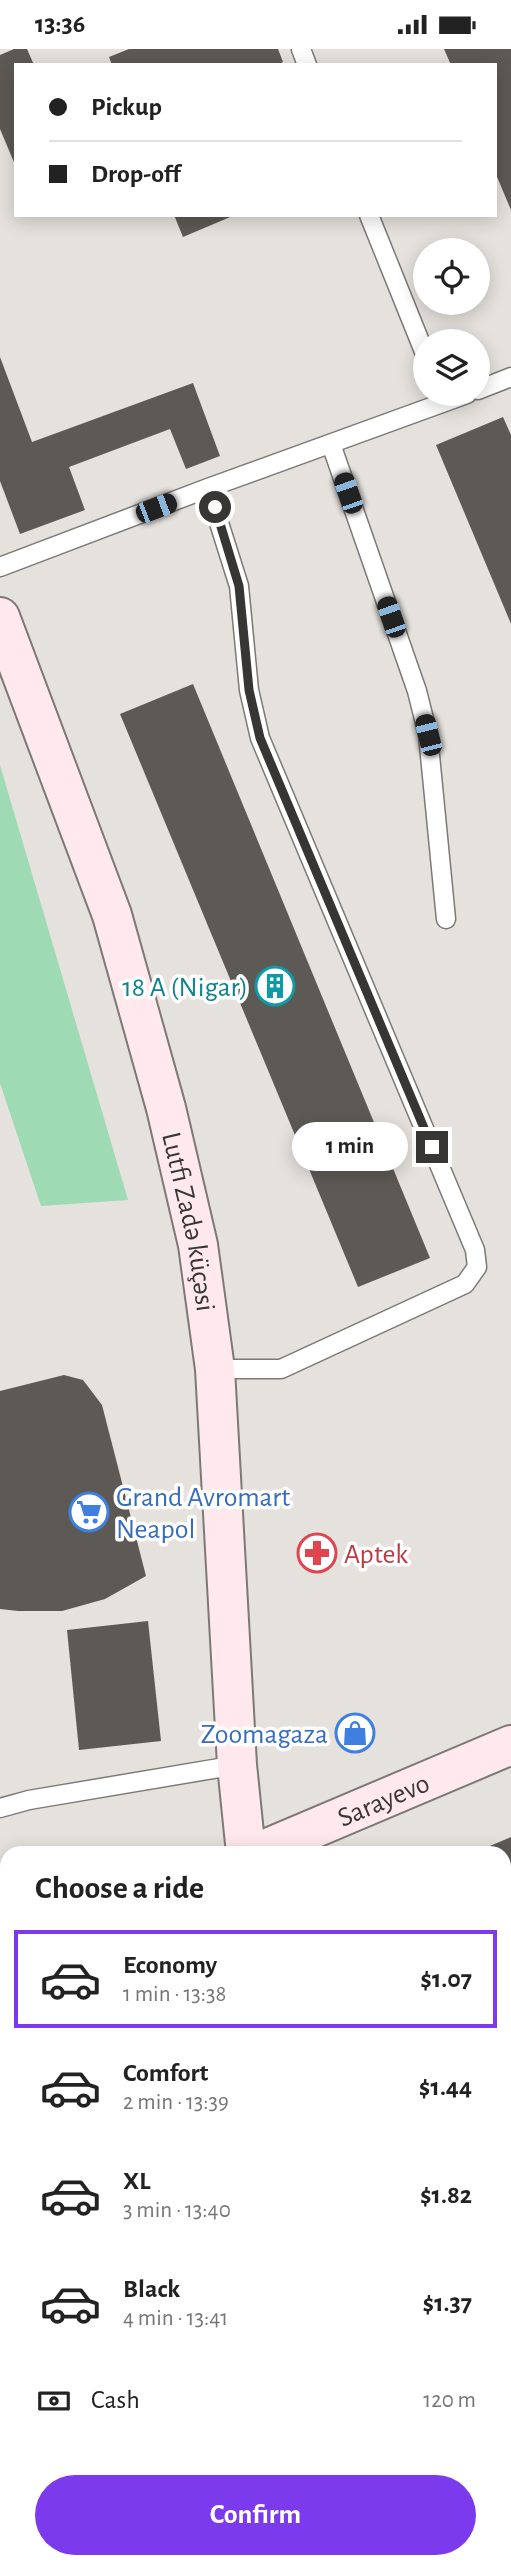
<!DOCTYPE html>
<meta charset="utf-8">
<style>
body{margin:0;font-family:"Alegreya Sans",sans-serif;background:#f6f6f6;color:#222;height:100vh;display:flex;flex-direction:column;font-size:26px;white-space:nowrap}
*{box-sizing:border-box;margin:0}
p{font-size:23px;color:#767676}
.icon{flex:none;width:38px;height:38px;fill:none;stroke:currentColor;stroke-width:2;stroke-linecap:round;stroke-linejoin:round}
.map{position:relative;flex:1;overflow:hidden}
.panel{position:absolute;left:0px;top:1797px;width:511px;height:723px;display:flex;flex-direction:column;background:#fff;border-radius:21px 21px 0 0;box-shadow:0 4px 18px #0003}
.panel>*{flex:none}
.hud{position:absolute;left:14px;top:14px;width:483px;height:154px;border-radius:0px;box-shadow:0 4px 18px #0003;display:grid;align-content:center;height:154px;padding:0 35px;background:#fff}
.fabs{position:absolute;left:413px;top:189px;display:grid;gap:14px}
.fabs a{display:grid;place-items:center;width:77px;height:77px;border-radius:50%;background:#fff;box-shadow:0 4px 18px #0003;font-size:35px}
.end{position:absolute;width:32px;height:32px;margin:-16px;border:9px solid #373634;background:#fff;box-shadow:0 0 0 4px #fff}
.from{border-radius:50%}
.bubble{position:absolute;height:49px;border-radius:24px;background:#fff;box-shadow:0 4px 18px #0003;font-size:23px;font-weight:700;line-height:49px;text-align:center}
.car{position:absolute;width:21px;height:42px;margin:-21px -10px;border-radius:9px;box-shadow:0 0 5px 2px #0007;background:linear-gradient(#222 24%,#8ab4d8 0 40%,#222 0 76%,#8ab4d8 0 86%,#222 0)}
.hud b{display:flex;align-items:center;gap:24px;height:66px;font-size:26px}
.hud b+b{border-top:2px solid #e0e0e0}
.hud i{width:18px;height:18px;background:#222}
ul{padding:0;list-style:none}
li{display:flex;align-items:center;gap:21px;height:98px;margin:0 14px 10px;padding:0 21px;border:4px solid transparent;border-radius:0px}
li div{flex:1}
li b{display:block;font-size:26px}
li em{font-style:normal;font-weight:700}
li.on{border-color:#7c3aed}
li>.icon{width:63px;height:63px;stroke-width:1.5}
h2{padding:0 35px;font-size:32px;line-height:84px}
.pay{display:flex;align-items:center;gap:18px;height:77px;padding:0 35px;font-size:26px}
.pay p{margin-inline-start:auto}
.action{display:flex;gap:14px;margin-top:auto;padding:14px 35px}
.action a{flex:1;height:80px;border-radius:42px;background:#7c3aed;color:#fff;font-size:28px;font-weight:700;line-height:80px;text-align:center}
.status{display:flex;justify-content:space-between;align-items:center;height:49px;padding:0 35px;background:#fff;direction:ltr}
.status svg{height:19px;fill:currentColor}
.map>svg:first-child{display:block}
.green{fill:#9edab3}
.forest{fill:#76b68e}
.building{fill:#5d5a55}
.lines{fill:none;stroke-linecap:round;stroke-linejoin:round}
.lane-casing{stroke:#7d7974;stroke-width:21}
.secondary-casing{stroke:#7d7974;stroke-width:42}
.lane{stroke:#fff;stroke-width:18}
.secondary{stroke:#ffe8ee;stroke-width:38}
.route{stroke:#373634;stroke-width:9}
.labels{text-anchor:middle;stroke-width:7;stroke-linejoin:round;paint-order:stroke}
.culture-label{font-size:28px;fill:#0d838f;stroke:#fff;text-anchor:end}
.street-label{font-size:28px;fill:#373634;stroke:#fff}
.shop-label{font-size:28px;fill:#366cbe;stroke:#fff;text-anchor:start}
.health-label{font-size:28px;fill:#be3a42;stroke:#fff;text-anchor:start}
</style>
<div class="status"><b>13:36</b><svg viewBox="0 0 49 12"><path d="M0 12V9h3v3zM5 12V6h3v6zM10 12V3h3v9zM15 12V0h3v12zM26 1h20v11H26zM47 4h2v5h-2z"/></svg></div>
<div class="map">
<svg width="511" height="2519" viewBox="0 0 511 2519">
<rect width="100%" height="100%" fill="#e5e1dc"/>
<!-- green -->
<path class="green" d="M 0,716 L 128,1151 L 41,1157 L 0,1034 Z"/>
<!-- forest -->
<path class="forest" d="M 511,2266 L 511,2387 L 504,2385 L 504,2268 Z
M 369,2513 L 502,2513 L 504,2519 L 369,2519 Z"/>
<!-- building -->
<path class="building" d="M 14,0 L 27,0 L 34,16 L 16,16 L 16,118 L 0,80 L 0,6 Z
M 129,0 L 278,0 L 283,13 L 277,16 L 112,16 L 109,8 Z
M 444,0 L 511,0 L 511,161 L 495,123 L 495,16 L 451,16 Z
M 174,166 L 235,166 L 183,188 Z
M 0,308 L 32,393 L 193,334 L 220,407 L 186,420 L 170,380 L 69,418 L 85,461 L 20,485 L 0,432 Z
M 503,368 L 511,386 L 511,575 L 436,396 Z
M 193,635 L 430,1209 L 358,1238 L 120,665 Z
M 64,1326 L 83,1331 L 102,1356 L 146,1527 L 105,1550 L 62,1562 L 18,1562 L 0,1560 L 0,1342 Z
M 148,1572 L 161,1692 L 79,1701 L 67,1581 Z
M 511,1788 L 511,1902 L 504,1906 L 504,1804 L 473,1804 Z
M 504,2112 L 511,2128 L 511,2173 L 504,2177 Z"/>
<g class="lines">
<defs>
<path id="lane" d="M 301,0 L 307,16
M 369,166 L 425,305
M 478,341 L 511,328
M 331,395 L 417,642 L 428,686 L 446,870
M 208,439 L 239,537 L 249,641 L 260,689 L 475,1201 L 477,1218 L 465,1235 L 281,1320 L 215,1320
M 0,518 L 208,439 L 467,345
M 0,1759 L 29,1751 L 237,1716
M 0,2194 L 7,2255
M 0,2492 L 7,2490"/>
<g id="secondary">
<path id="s1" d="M 0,568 L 112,866 L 166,1059 L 198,1196 L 215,1320 L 237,1716 L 246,1804"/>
<path id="s2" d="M 256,1804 L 511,1696"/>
<path d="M 318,2513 L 318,2519"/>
</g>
</defs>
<!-- lane casing -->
<use href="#lane" class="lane-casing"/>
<!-- secondary casing -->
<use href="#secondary" class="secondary-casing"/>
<!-- lane -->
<use href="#lane" class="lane"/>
<!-- secondary -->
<use href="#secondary" class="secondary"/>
</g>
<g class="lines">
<!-- route -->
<path class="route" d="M 215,458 L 239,537 L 249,641 L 260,689 L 432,1098"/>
</g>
<!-- icons -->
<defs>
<symbol id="building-ring" viewBox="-11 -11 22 22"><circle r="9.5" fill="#fff" stroke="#0f9aa8" stroke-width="1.5"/><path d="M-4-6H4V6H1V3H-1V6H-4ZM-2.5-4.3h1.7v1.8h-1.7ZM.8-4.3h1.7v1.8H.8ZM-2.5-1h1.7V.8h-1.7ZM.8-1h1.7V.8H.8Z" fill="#0f9aa8"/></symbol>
<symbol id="supermarket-ring" viewBox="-11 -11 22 22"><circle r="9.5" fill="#fff" stroke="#3f7fe0" stroke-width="1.5"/><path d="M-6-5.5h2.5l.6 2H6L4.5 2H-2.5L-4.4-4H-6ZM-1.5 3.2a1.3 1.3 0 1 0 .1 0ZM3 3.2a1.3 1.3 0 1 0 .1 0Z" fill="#3f7fe0"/></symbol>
<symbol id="pharmacy-ring" viewBox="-11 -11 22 22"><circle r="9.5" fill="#fff" stroke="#e0444e" stroke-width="1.5"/><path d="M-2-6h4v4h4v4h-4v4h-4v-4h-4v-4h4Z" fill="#e0444e"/></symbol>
<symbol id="shop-ring" viewBox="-11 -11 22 22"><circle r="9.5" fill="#fff" stroke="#3f7fe0" stroke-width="1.5"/><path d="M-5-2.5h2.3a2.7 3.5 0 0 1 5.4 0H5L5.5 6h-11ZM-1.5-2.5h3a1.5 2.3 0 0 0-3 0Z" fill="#3f7fe0"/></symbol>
</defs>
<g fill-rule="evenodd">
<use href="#building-ring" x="253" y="915" width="44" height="44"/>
<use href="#supermarket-ring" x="67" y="1441" width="44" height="44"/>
<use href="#pharmacy-ring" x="295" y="1482" width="44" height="44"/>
<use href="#shop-ring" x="333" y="1662" width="44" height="44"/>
</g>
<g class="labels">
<!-- culture labels -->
<g class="culture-label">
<text x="248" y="947">18 A (Nigar)</text>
</g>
<!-- street labels -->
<g class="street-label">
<text dy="10" stroke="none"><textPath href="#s1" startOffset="635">Lutfi Zadə küçəsi</textPath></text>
<text dy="10" stroke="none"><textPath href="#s2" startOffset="138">Sarayevo</textPath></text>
</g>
<!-- shop labels -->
<g class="shop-label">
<text x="116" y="1457">Grand Avromart<tspan x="116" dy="32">Neapol</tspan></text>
<text x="328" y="1694" text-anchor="end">Zoomagaza</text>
</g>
<!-- health labels -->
<g class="health-label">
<text x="344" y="1514">Aptek</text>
</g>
</g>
</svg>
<div class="fabs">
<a><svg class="icon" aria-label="locate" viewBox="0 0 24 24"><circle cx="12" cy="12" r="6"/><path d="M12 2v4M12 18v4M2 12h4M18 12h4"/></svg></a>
<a><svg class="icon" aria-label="layers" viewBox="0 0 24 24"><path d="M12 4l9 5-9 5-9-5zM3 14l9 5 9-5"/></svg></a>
</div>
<i class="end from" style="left:215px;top:458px"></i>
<i class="end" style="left:432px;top:1098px"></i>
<div class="bubble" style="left:292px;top:1073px;width:116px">1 min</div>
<i class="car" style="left:348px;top:444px;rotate:341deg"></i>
<i class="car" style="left:156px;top:459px;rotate:69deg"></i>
<i class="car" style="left:391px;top:568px;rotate:341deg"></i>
<i class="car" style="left:428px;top:686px;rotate:346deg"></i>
<div class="hud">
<b><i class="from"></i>Pickup</b>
<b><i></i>Drop-off</b>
</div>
<section class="panel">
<h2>Choose a ride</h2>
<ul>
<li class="on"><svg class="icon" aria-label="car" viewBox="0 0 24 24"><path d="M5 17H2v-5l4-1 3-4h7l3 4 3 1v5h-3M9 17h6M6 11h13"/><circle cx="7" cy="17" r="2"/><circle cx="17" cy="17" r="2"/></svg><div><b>Economy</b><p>1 min · 13:38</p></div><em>$1.07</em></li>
<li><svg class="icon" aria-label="car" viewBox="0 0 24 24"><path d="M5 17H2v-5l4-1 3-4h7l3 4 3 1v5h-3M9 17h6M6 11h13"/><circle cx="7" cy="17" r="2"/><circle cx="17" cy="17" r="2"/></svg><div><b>Comfort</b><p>2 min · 13:39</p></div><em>$1.44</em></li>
<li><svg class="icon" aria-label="car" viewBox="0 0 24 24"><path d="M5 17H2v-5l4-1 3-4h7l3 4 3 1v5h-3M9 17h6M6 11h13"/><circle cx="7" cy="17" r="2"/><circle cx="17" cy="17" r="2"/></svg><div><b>XL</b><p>3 min · 13:40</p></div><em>$1.82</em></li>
<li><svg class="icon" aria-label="car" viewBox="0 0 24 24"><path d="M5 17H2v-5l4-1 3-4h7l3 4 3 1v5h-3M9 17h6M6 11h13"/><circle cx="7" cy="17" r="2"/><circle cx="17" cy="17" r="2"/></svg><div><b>Black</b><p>4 min · 13:41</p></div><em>$1.37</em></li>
</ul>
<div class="pay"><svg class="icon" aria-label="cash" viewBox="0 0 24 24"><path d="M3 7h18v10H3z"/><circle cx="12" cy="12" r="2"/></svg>Cash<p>120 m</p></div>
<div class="action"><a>Confirm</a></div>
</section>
</div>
